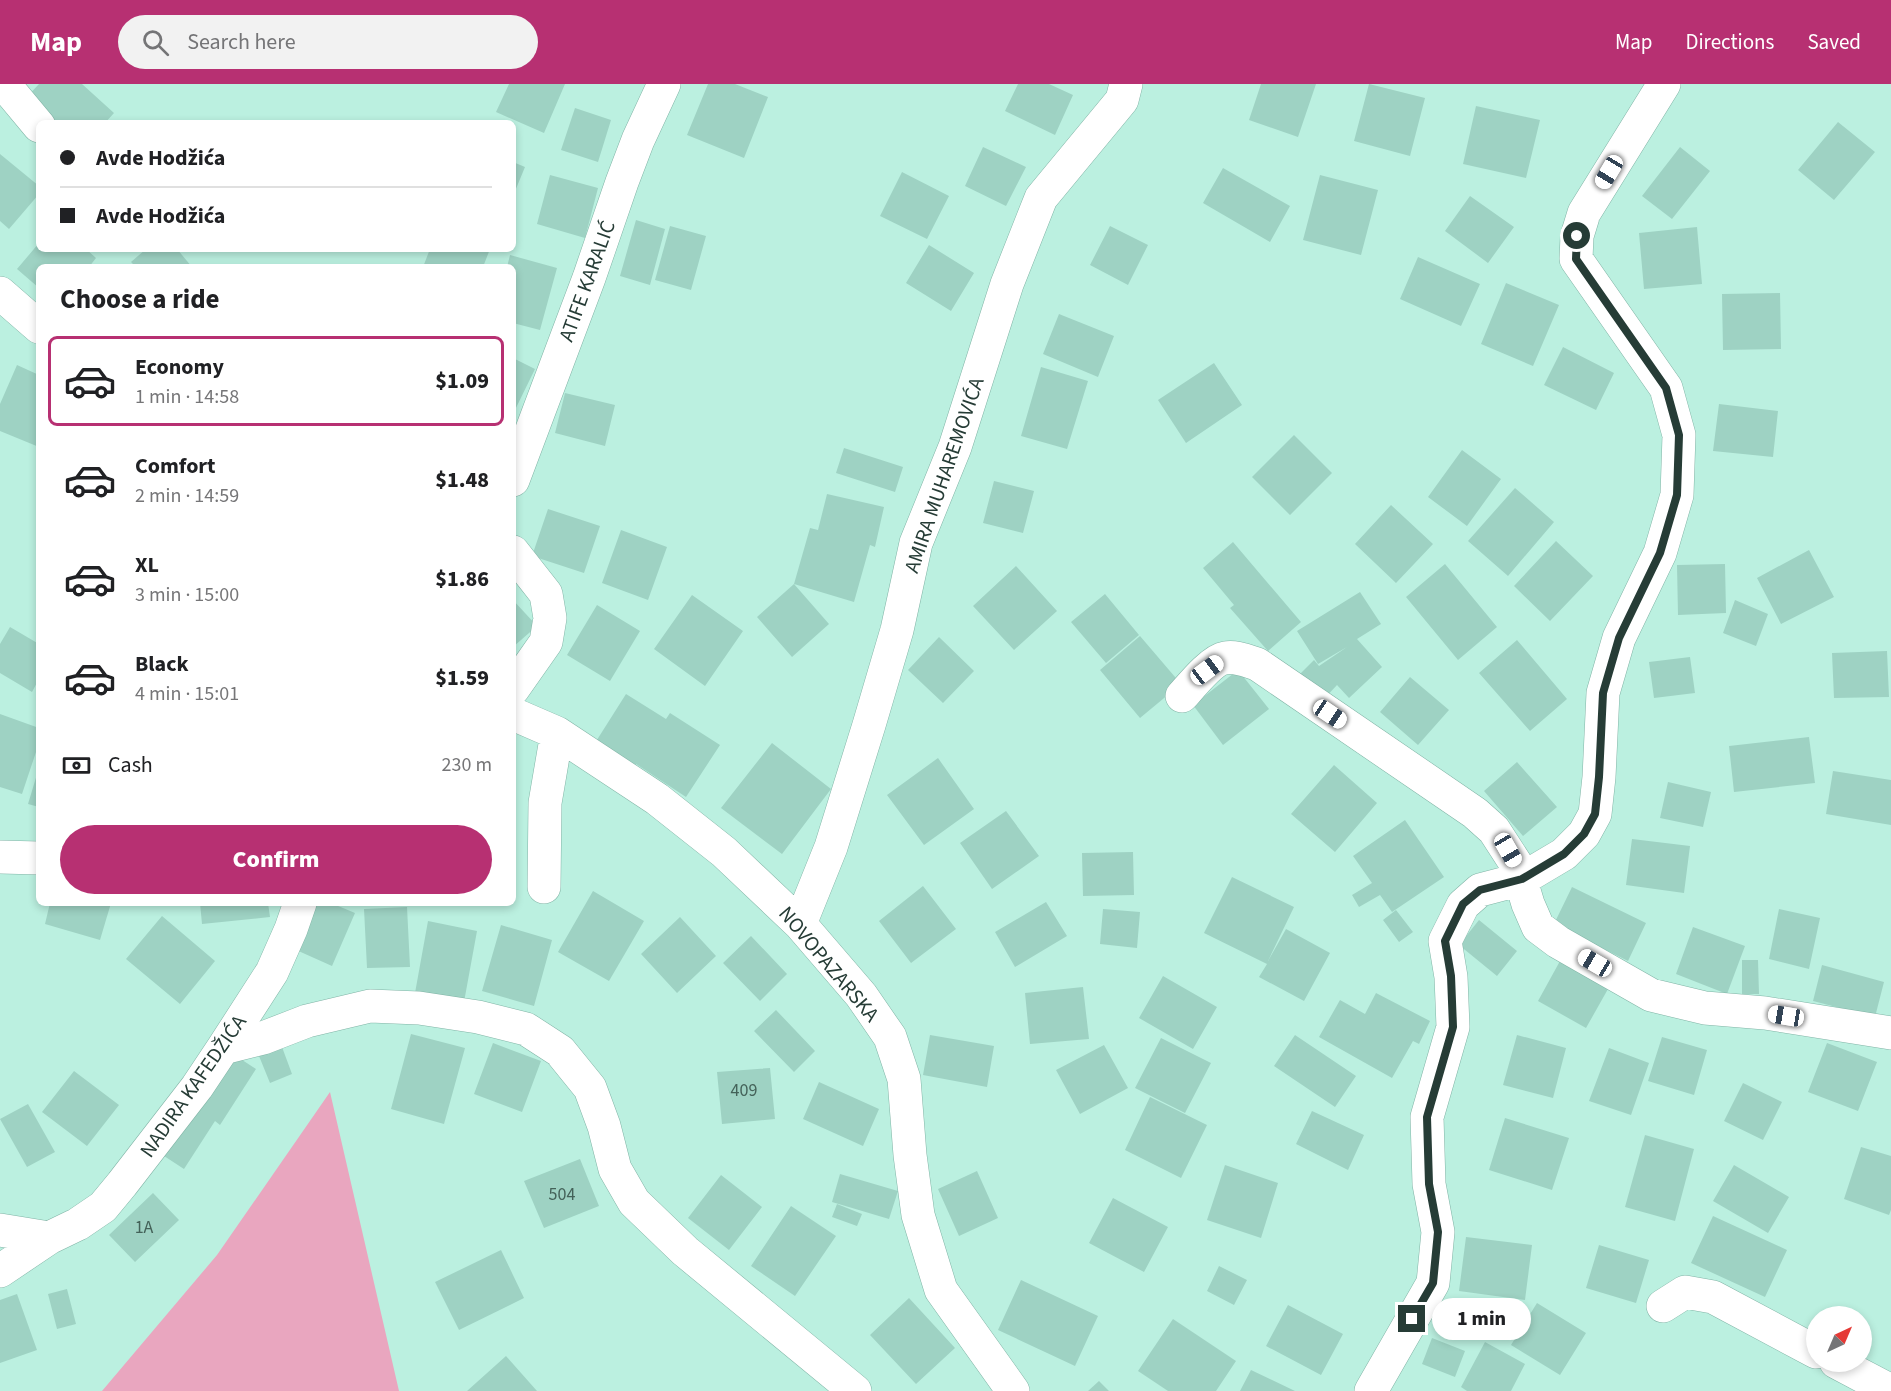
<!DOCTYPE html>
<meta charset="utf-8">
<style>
body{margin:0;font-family:"Source Sans 3",sans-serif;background:#f2f2f2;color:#202124;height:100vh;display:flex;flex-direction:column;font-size:22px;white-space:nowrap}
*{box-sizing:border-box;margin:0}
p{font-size:20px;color:#757577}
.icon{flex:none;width:33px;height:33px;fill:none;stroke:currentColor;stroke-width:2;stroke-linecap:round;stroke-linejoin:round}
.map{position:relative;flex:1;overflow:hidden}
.details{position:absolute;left:36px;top:180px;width:480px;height:642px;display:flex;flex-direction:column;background:#fff;border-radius:9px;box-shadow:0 3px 9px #0003}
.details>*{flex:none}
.top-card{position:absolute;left:36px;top:36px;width:480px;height:132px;border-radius:9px;box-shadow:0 3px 9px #0003;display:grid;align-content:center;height:132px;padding:0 24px;background:#fff}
.needle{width:39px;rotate:44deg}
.controls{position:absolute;left:1806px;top:1222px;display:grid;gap:12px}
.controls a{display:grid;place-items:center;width:66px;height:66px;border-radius:50%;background:#fff;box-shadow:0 3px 9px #0003;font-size:30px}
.end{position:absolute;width:27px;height:27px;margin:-14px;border:8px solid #263c36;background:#fff;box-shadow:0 0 0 3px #fff}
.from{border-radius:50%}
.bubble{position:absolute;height:42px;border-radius:21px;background:#fff;box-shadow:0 3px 9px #0003;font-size:20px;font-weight:800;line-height:42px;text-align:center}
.car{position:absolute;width:18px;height:36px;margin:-18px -9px;border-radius:8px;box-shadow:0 0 4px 2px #0007;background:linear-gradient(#fff 24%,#345 0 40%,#fff 0 76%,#345 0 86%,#fff 0)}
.top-card b{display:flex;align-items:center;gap:21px;height:57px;font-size:22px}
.top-card b+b{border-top:2px solid #e0e0e0}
.top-card i{width:15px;height:15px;background:#202124}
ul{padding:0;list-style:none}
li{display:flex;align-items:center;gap:18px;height:90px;margin:0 12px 9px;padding:0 12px;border:3px solid transparent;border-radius:9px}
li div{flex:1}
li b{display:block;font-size:22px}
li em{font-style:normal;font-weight:800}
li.on{border-color:#b73072}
li>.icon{width:54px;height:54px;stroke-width:1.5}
h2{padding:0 24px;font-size:27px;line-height:72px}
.pay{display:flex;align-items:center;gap:15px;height:66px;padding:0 24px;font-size:22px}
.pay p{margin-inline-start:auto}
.action{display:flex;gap:12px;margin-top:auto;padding:12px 24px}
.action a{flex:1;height:69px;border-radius:36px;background:#b73072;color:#fff;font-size:24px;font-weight:800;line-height:69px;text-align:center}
header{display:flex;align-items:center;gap:36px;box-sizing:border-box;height:84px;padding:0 30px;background:#b73072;color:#fff}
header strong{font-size:28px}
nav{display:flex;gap:33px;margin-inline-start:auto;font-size:21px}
.search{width:420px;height:54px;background:#f2f2f2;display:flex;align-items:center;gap:15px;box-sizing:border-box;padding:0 21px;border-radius:33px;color:#757577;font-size:22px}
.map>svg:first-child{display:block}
.green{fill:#e9a6bf}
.building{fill:#9ed2c3}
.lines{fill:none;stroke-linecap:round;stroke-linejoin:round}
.minor-casing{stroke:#81b4a6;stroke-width:34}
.minor{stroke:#fff;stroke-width:33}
.route{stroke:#263c36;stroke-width:8}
.labels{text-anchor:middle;stroke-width:4.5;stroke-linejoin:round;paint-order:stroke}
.number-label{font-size:18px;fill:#446259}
.street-label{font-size:21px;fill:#263c36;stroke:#fff}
</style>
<header>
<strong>Map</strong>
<div class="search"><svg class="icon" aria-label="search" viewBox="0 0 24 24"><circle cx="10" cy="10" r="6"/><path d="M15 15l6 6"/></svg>Search here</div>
<nav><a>Map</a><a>Directions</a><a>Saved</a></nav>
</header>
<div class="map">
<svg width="1891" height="1307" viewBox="0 0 1891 1307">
<rect width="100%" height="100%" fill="#bbf0e0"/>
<!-- green -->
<path class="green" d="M 330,1008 L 399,1307 L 102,1307 L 217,1171 Z"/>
<!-- building -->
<path class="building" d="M 39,0 L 82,0 L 114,29 L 105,39 L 51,39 L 25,15 Z
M 509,0 L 565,0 L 544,49 L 496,28 Z
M 708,0 L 735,0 L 768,13 L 744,74 L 687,51 Z
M 1018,0 L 1049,0 L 1073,11 L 1055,51 L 1005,27 Z
M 1261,0 L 1316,0 L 1298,53 L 1249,36 Z
M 1369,0 L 1425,14 L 1410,72 L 1354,57 Z
M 1476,22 L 1540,36 L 1526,94 L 1463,80 Z
M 575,24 L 611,36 L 598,78 L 561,66 Z
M 1838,38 L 1875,68 L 1834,116 L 1798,86 Z
M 983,63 L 1026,83 L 1006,122 L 965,102 Z
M 1680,63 L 1710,87 L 1672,135 L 1642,112 Z
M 0,70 L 39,102 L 39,110 L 9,145 L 0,137 Z
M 513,78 L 525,83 L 513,112 Z
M 1223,84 L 1290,122 L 1270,158 L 1203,119 Z
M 902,88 L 949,112 L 927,155 L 880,132 Z
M 550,91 L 598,104 L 585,154 L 537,140 Z
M 1320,91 L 1378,106 L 1361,171 L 1303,156 Z
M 1470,112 L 1514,143 L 1488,179 L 1445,147 Z
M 636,136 L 665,145 L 650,201 L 620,192 Z
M 670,142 L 706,152 L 691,206 L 655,196 Z
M 1110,142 L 1148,161 L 1128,201 L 1090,181 Z
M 1697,143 L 1702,200 L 1644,205 L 1639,149 Z
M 39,159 L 39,165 L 86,165 L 96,174 L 89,183 L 39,183 L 39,204 L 17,185 Z
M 929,161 L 974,189 L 951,227 L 906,199 Z
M 146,165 L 177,165 L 192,183 L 136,183 L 131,178 Z
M 430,165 L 490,165 L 483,183 L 423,183 Z
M 510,171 L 557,184 L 540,246 L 513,239 L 513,183 L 507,183 Z
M 1418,173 L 1480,200 L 1461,242 L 1400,215 Z
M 1506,199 L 1559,221 L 1533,282 L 1481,260 Z
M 1780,209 L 1781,265 L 1723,266 L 1722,210 Z
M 1059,230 L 1114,252 L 1098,293 L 1043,270 Z
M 1563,263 L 1614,289 L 1596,326 L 1544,301 Z
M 513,274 L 535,285 L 513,330 Z
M 1214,279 L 1242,321 L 1186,359 L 1158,316 Z
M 17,281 L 39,291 L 39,363 L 0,347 L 0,320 Z
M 1041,283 L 1088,297 L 1067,365 L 1021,352 Z
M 565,309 L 615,321 L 605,362 L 555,349 Z
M 1719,320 L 1778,327 L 1773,373 L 1713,367 Z
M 1294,351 L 1332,389 L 1290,431 L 1252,393 Z
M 844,364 L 903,383 L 895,408 L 836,389 Z
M 1462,366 L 1501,395 L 1467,442 L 1428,413 Z
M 994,397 L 1034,407 L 1023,449 L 983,439 Z
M 1515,404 L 1554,438 L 1508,492 L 1468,457 Z
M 827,410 L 884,423 L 875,463 L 870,461 L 854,518 L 794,500 L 810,444 L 818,446 Z
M 1391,421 L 1433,460 L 1396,499 L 1355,460 Z
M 548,425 L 600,442 L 584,489 L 532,472 Z
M 621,446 L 667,463 L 648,516 L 602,499 Z
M 1556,457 L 1593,492 L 1550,537 L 1514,502 Z
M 1233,458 L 1301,538 L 1268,567 L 1230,524 L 1234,521 L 1203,484 Z
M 1809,466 L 1834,513 L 1781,540 L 1757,494 Z
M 1445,480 L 1497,543 L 1458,576 L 1406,513 Z
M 1725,480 L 1726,529 L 1678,531 L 1677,481 Z
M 1016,482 L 1057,527 L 1014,566 L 973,522 Z
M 794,500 L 829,540 L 792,573 L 757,533 Z
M 1360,508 L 1381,540 L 1357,555 L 1382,583 L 1349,614 L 1337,601 L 1323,616 L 1298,592 L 1314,576 L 1319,582 L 1347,563 L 1318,580 L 1297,547 Z
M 1105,510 L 1139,551 L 1106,579 L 1071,538 Z
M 692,511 L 743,547 L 705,602 L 654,565 Z
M 513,516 L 537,542 L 513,563 Z
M 1735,516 L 1768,530 L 1756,562 L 1723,549 Z
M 597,521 L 640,547 L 610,597 L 567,571 Z
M 10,543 L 39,560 L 39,595 L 32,608 L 0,589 L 0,560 Z
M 1140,552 L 1181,600 L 1140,634 L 1100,586 Z
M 939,553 L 974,587 L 943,619 L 908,586 Z
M 1517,556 L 1567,615 L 1530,647 L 1479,589 Z
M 1887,567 L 1889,613 L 1834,614 L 1832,569 Z
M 1690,573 L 1695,609 L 1654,614 L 1649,578 Z
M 1238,586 L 1269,625 L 1223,661 L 1193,621 Z
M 1410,593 L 1449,626 L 1418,661 L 1380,628 Z
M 626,610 L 666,635 L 670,629 L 720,661 L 686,713 L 636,680 L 634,684 L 595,659 Z
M 0,630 L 39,644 L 39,659 L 22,710 L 0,703 Z
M 1809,653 L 1815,699 L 1734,708 L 1729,662 Z
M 772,659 L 831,705 L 782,770 L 721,724 Z
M 938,674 L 974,725 L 924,761 L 887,711 Z
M 1517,678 L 1557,723 L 1523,752 L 1484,707 Z
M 1334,681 L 1377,719 L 1335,768 L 1291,730 Z
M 38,687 L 39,687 L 39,723 L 28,720 Z
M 1833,687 L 1891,696 L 1891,741 L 1826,730 Z
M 1668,698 L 1711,708 L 1703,743 L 1660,734 Z
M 1006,727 L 1039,772 L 992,805 L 960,759 Z
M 1405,736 L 1444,793 L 1392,828 L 1380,811 L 1359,823 L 1352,811 L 1372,799 L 1353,772 Z
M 1632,755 L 1690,762 L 1684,809 L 1626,801 Z
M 1133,768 L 1134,811 L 1083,812 L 1082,769 Z
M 1232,793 L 1294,823 L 1268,877 L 1286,845 L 1330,869 L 1304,917 L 1259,893 L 1267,880 L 1204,849 Z
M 923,802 L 956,845 L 911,879 L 879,837 Z
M 1572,803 L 1646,839 L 1628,877 L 1554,840 Z
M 593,807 L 644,837 L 609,897 L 558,868 Z
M 1046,818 L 1067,852 L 1015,883 L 995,848 Z
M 50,819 L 111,819 L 100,856 L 45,840 Z
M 200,819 L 268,819 L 270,833 L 202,840 Z
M 314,819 L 331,819 L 355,829 L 332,882 L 294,865 Z
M 407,823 L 410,883 L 367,884 L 364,825 Z
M 1103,825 L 1140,828 L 1137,864 L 1100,860 Z
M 1779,825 L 1820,834 L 1809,885 L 1769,875 Z
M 1396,826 L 1413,848 L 1399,858 L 1383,836 Z
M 162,832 L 215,877 L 180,920 L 126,875 Z
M 680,833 L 716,872 L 677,909 L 641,870 Z
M 1479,836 L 1517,867 L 1497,892 L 1459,861 Z
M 428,837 L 477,847 L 464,918 L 415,909 Z
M 501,841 L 552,856 L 534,922 L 482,907 Z
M 1693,843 L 1745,862 L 1727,910 L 1676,890 Z
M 751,852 L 787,890 L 760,917 L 723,879 Z
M 1742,876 L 1758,876 L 1759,910 L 1742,910 Z
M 1560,877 L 1608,905 L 1586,944 L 1538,917 Z
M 1822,881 L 1884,898 L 1875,933 L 1813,917 Z
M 1163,892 L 1217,923 L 1193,965 L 1139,934 Z
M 1083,903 L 1089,955 L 1030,960 L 1025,909 Z
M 1376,909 L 1430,937 L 1419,960 L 1413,957 L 1392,994 L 1319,953 L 1340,916 L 1365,930 Z
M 776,926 L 815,967 L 794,988 L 754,947 Z
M 411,950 L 465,964 L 444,1040 L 391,1025 Z
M 930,951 L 994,962 L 987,1003 L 923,991 Z
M 1295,951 L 1356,992 L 1335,1023 L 1274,982 Z
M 1517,951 L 1566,964 L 1553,1014 L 1503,1001 Z
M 1662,953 L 1707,966 L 1694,1011 L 1648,997 Z
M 1161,954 L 1211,979 L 1185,1029 L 1135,1004 Z
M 493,959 L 541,977 L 522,1028 L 474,1010 Z
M 1827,959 L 1877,978 L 1858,1027 L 1808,1008 Z
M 1104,961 L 1128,1004 L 1080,1030 L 1056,986 Z
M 282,963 L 292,990 L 270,999 L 259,972 Z
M 1609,964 L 1649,979 L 1631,1031 L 1589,1017 Z
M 233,970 L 256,985 L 220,1041 L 215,1037 L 184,1085 L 161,1070 Z
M 770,984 L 775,1035 L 722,1040 L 717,988 Z
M 74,987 L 119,1021 L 87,1062 L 42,1028 Z
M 819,998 L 879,1025 L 863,1062 L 803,1035 Z
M 1743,999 L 1782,1018 L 1763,1056 L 1724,1037 Z
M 1150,1013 L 1207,1041 L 1181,1094 L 1125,1066 Z
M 28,1020 L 55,1068 L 27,1083 L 0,1035 Z
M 1312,1027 L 1364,1051 L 1348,1086 L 1296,1060 Z
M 1505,1034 L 1569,1054 L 1552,1106 L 1489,1086 Z
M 1645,1051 L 1694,1065 L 1675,1137 L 1625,1123 Z
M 1861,1063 L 1891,1072 L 1891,1126 L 1889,1131 L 1844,1115 Z
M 580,1075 L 599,1122 L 544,1144 L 524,1097 Z
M 1225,1081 L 1278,1099 L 1261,1154 L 1207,1136 Z
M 1734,1081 L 1789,1113 L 1768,1149 L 1713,1117 Z
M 977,1087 L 998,1134 L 959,1152 L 938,1105 Z
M 840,1090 L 898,1107 L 889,1135 L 832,1118 Z
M 721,1091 L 762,1123 L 729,1166 L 688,1134 Z
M 153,1109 L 179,1136 L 135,1178 L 109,1151 Z
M 1113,1114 L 1168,1143 L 1144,1188 L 1089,1159 Z
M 837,1120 L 862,1130 L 857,1142 L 832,1133 Z
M 791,1122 L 836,1152 L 795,1212 L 751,1182 Z
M 1713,1132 L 1787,1166 L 1765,1213 L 1691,1179 Z
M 1466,1153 L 1532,1161 L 1525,1216 L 1459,1207 Z
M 1599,1161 L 1649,1176 L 1636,1219 L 1586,1204 Z
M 501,1166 L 524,1214 L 459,1246 L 435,1198 Z
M 1219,1182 L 1247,1196 L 1234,1221 L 1207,1207 Z
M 1021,1196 L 1098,1232 L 1075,1282 L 998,1246 Z
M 67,1205 L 76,1240 L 57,1245 L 48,1210 Z
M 17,1210 L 37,1266 L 0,1279 L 0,1216 Z
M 909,1214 L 955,1264 L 916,1300 L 870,1251 Z
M 1537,1219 L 1586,1249 L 1560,1291 L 1511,1261 Z
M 1288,1221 L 1343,1250 L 1321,1291 L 1266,1262 Z
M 1173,1235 L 1236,1277 L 1216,1307 L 1168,1307 L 1138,1287 Z
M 1432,1254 L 1465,1267 L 1455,1293 L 1422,1280 Z
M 1485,1258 L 1525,1280 L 1511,1307 L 1467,1307 L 1461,1303 Z
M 506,1272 L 537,1307 L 467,1307 Z
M 1251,1286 L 1295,1307 L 1240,1307 Z
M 1099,1297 L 1109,1307 L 1088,1307 Z"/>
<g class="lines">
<defs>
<path id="minor" d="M 4,0 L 39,42
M 0,209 L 39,243
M 513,396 L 589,194 L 622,98 L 638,56 L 664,0
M 513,468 L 546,510 L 550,534 L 546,558 L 513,605
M 1182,612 C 1191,602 1212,576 1225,574 C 1236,572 1247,577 1257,580 L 1475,729 L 1494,746 L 1516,780 L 1528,820 L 1538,843 L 1558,858 L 1651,911 L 1705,924 L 1765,929 L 1891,949
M 513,630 L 557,649 L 657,715 L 724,768 L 800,840 L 861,911 L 890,953 L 904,995 L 910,1071 L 918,1131 L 941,1206 L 1013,1307
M 0,773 L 39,774
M 544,803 L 545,719 L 557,649
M 800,840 L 831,763 L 869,641 L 897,546 L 916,459 L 955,363 L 1007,200 L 1041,114 L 1122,16 L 1126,0
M 223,964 L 263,954 L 307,937 L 370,922 L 419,924 L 478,933 L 526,945 L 560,967 L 590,1004 L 604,1042 L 615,1085 L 634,1118 L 685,1167 L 855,1307
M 0,1146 L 49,1154 L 78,1140 L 103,1123 L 122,1100 L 197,1003 L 223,964 L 272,888 L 291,845 L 300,819
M 0,1187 L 49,1154
M 1663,1222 L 1685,1208 L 1713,1213 L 1816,1268
M 1836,1278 L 1891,1307
M 1371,1307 L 1433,1199 L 1438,1148 L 1429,1100 L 1427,1033 L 1453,943 L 1451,893 L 1445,857 L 1463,821 L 1480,806 L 1522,795 L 1564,770 L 1584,750 L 1595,730 L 1599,693 L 1603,609 L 1619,554 L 1660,469 L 1677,411 L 1679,351 L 1666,304 L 1576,175 L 1577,152 L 1584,129 L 1664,0"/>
</defs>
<!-- minor casing -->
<use href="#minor" class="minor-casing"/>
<!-- minor -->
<use href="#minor" class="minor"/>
</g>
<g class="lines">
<!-- route -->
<path class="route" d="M 1412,1235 L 1433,1199 L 1438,1148 L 1429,1100 L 1427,1033 L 1453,943 L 1451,892 L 1445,857 L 1463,820 L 1480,806 L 1522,795 L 1564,770 L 1584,750 L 1595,730 L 1599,693 L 1603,609 L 1619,554 L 1660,469 L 1677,411 L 1679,351 L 1666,304 L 1576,175 L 1577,152"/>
</g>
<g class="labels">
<!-- number labels -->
<g class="number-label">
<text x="744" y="1012">409</text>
<text x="562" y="1116">504</text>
<text x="144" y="1149">1A</text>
</g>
<!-- street labels -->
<g class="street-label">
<text transform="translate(587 197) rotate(-70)" y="7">ATIFE KARALIĆ</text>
<text transform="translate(944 391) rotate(-71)" y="7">AMIRA MUHAREMOVIĆA</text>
<text transform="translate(829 880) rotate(50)" y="7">NOVOPAZARSKA</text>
<text transform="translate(193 1002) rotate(-55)" y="7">NADIRA KAFEDŽIĆA</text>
</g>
</g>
</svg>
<div class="controls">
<a><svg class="needle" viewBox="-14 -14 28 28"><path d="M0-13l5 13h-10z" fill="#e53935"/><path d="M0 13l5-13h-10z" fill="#757577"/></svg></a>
</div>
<i class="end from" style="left:1577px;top:152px"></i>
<i class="end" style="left:1412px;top:1235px"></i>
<div class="bubble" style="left:1432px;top:1214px;width:99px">1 min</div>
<i class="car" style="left:1609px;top:88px;rotate:211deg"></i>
<i class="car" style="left:1207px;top:586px;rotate:53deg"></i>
<i class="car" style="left:1330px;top:630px;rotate:124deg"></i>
<i class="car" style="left:1508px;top:766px;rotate:150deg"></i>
<i class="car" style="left:1595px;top:879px;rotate:300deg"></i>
<i class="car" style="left:1786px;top:932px;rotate:279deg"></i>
<div class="top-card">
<b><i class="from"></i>Avde Hodžića</b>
<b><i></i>Avde Hodžića</b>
</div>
<section class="details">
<h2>Choose a ride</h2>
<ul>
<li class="on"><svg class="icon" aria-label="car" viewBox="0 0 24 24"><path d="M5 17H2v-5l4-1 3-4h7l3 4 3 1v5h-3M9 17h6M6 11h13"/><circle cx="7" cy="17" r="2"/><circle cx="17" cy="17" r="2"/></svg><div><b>Economy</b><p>1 min · 14:58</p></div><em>$1.09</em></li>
<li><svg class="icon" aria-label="car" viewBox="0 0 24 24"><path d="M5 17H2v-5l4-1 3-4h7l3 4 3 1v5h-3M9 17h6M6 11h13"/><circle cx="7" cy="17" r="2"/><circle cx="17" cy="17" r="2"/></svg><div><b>Comfort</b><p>2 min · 14:59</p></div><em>$1.48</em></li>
<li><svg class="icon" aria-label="car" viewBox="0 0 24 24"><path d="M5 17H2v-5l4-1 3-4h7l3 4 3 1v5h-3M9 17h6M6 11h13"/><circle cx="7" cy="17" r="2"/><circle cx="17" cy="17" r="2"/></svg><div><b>XL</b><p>3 min · 15:00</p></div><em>$1.86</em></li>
<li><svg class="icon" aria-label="car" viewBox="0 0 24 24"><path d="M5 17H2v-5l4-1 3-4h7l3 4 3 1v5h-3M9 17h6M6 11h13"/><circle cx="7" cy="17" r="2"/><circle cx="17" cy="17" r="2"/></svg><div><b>Black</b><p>4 min · 15:01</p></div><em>$1.59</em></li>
</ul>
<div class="pay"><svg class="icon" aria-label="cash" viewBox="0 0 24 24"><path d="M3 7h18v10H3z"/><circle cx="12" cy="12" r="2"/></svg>Cash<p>230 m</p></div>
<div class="action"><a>Confirm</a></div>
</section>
</div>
